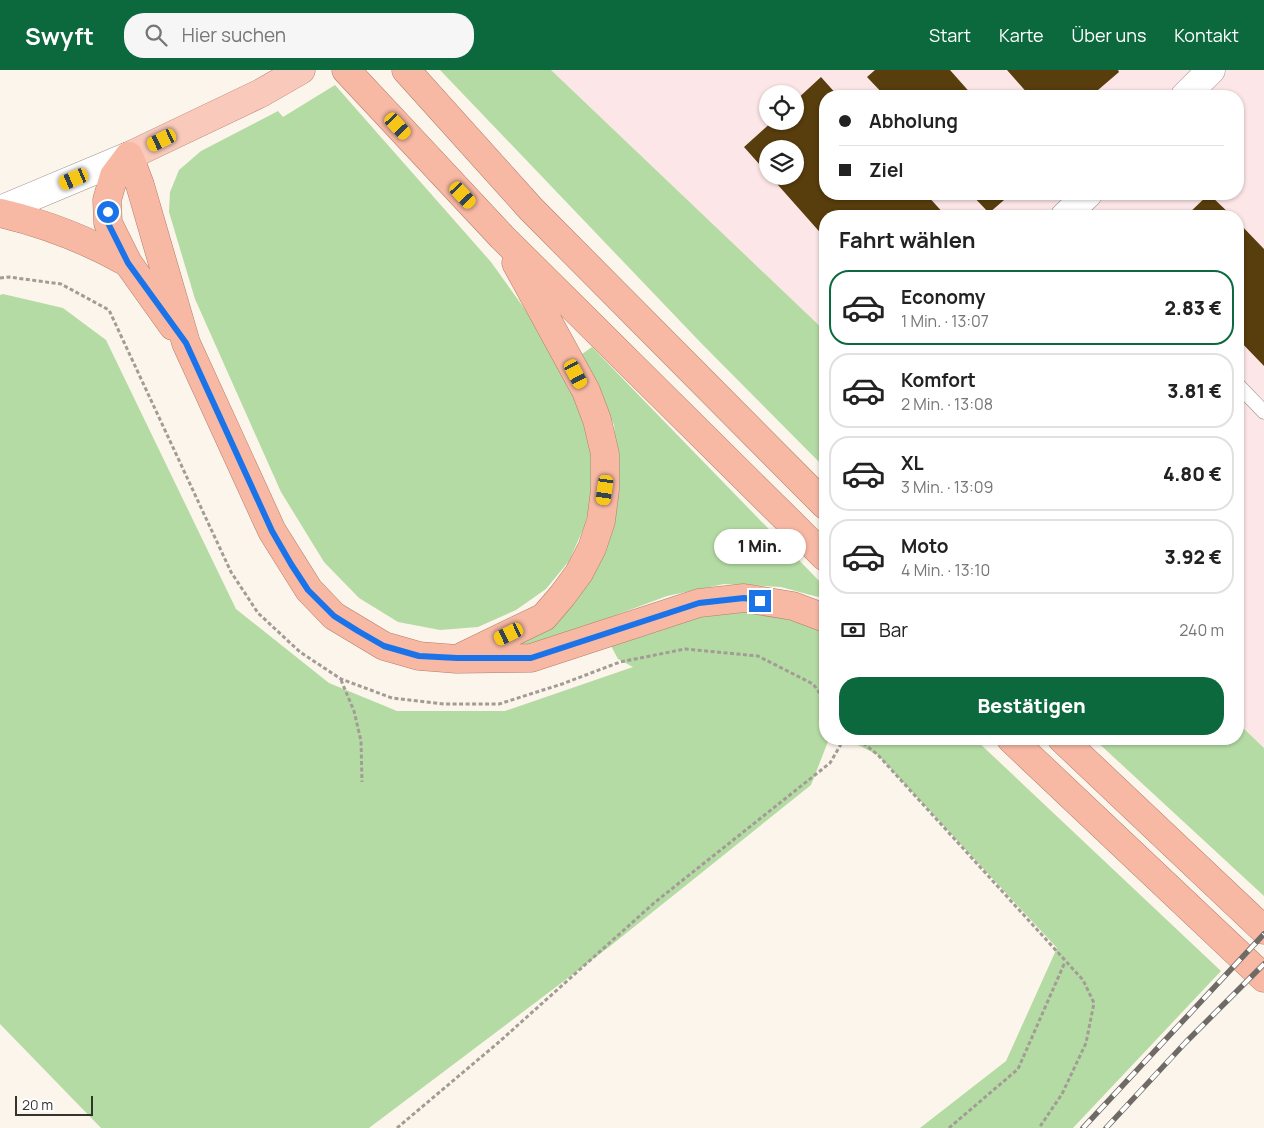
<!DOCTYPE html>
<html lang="de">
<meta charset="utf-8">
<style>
body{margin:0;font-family:Manrope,sans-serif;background:#f6f6f6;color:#222;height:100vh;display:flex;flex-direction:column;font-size:19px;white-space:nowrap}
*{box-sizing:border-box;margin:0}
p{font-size:16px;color:#767676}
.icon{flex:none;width:28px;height:28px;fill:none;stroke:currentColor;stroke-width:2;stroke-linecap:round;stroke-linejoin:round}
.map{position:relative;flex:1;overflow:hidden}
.drawer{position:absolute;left:819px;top:140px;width:425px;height:535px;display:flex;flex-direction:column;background:#fff;border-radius:20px;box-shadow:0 1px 4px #0004}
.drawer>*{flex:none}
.guide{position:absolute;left:819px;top:20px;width:425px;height:110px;border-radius:20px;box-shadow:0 1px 4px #0004;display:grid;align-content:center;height:110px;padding:0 20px;background:#fff}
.buttons{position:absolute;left:759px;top:15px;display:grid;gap:10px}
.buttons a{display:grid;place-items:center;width:45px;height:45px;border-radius:50%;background:#fff;box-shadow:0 1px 4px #0004;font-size:25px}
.scale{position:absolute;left:15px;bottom:12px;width:78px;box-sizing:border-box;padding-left:5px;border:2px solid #36332f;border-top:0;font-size:14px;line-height:18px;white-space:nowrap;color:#36332f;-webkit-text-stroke:4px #fff;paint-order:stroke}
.end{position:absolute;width:22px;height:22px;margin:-11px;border:6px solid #1a73e8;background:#fff;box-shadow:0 0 0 2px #fff}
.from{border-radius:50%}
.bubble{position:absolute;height:35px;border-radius:18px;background:#fff;box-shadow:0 1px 4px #0004;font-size:16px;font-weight:800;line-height:35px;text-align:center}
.car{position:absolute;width:15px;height:30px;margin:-15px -8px;border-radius:6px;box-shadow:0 0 4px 1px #0007;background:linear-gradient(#f5c518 24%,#345 0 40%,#f5c518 0 76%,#345 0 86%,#f5c518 0)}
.guide b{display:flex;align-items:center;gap:18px;height:48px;font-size:19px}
.guide b+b{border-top:1px solid #e0e0e0}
.guide i{width:12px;height:12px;background:#222}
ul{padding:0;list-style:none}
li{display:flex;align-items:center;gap:15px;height:75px;margin:0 10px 8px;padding:0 10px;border:2px solid #e0e0e0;border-radius:20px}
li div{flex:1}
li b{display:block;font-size:19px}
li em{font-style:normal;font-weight:800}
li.selected{border-color:#0b693d}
li>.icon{width:45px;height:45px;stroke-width:1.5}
h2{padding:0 20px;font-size:22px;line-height:60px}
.pay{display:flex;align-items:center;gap:12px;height:55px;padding:0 20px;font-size:19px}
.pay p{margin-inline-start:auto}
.action{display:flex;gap:10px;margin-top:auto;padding:10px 20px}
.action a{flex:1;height:58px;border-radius:20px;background:#0b693d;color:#fff;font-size:20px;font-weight:800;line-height:58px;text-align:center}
header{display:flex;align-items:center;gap:30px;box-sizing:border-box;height:70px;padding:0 25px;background:#0b693d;color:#fff}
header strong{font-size:24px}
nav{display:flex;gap:28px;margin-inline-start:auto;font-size:18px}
.search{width:350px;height:45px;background:#f6f6f6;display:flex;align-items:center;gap:12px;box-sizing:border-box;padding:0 18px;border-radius:20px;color:#767676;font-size:19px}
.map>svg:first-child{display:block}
.industrial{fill:#fce6e7;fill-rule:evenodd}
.green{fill:#b5dba4}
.building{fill:#583d0d}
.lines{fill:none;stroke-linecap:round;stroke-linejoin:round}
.service-casing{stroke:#9c958c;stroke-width:15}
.minor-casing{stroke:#9c958c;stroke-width:29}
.secondary-casing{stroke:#9c958c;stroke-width:29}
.primary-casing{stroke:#b27e6d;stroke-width:29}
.trunk-casing{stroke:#b27e6d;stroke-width:29}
.path{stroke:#a29c95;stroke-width:3;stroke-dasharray:4 2.5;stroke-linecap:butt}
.service{stroke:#fff;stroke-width:14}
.minor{stroke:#fff;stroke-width:28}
.secondary{stroke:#fff;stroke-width:28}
.primary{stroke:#f9cabb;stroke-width:28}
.trunk{stroke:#f7b8a4;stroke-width:28}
.rail-casing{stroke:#6e6a65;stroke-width:5.5}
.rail{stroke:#fff;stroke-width:4;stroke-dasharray:11;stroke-linecap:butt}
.route{stroke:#1a73e8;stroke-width:6}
</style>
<header>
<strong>Swyft</strong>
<div class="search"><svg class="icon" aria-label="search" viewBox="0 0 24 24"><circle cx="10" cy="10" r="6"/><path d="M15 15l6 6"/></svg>Hier suchen</div>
<nav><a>Start</a><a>Karte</a><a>Über uns</a><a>Kontakt</a></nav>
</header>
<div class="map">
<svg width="1264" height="1058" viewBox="0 0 1264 1058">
<rect width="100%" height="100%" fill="#fcf5eb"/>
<!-- industrial -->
<path class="industrial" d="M 551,0 L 1264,0 L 1264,678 L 1238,653 L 1238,146 L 825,146 L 825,261 ZM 768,24 L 795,24 L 795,51 L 768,51 ZM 825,26 L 1238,26 L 1238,124 L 825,124 ZM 768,79 L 795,79 L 795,106 L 768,106 Z"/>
<!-- green -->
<path class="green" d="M 440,0 L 551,0 L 825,261 L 825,398 L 702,274 Z
M 335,15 L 491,192 L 542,263 L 575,324 L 591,381 L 593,421 L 585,455 L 569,491 L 546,519 L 516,540 L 478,557 L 440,560 L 398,552 L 359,528 L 324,492 L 281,422 L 195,229 L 169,142 L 170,122 L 179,100 L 201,81 L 278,41 L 283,47 Z
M 3,224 L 63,238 L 106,270 L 236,539 L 329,613 L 397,641 L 505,641 L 633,597 L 618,589 L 610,574 L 704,544 L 750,542 L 797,548 L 825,558 L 825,669 L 829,669 L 811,715 L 609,877 L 369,1058 L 101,1058 L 0,954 L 0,225 Z
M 592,277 L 825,517 L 825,520 L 818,527 L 781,517 L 724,514 L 667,526 L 525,579 L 519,568 L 614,450 L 619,410 L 614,355 L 582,284 Z
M 1238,653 L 1264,678 L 1264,826 L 1094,669 L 1238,669 Z
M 846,669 L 975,669 L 1221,901 L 1073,1058 L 920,1058 L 1006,991 L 1057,878 L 878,685 Z"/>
<!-- building -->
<path class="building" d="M 875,0 L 950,0 L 973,26 L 885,26 L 867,7 Z
M 1007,0 L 1118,0 L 1119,2 L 1091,26 L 1030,26 Z
M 821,7 L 838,26 L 825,26 L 825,124 L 926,124 L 946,146 L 825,146 L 825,168 L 770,106 L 795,106 L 795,79 L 768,79 L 768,104 L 744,77 L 773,51 L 795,51 L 795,31 Z
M 971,124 L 1011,124 L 989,143 Z
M 1209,124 L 1232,146 L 1186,146 Z
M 1238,152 L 1264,179 L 1264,296 L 1238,269 Z"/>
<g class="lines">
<defs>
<path id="service" d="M 1238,315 L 1264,342"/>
<path id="minor" d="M 1185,26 L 1211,0
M 1065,146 L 1088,124"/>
<path id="secondary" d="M 0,140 L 129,86"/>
<path id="primary" d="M 129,86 L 261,23 L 301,0"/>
<path id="trunk" d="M 346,0 L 502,167 L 825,487
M 406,0 L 531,139 L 825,435
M 129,86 L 140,115 L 186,273 L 272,461 L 309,520 L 334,546 L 384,576 L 419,586 L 457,589 L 531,588 L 699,533 L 744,528 L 793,536 L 825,548
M 129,86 L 114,106 L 107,130 L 108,153 L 128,193 L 173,256
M 0,143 C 47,154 86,169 128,193
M 463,586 L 544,547 L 562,526 L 579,503 L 592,478 L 601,451 L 605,420 L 605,384 L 597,350 L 586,321 L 516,193
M 1011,669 L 1264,908
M 1062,669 L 1264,860"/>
</defs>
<!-- service casing -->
<use href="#service" class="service-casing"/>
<!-- minor casing -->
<use href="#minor" class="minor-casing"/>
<!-- secondary casing -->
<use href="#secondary" class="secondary-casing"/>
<!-- primary casing -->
<use href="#primary" class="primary-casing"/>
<!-- trunk casing -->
<use href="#trunk" class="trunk-casing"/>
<!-- path -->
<path class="path" d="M 0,208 L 9,207 L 61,214 L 109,240 L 231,502 L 258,543 L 300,582 L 341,609 L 392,628 L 444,634 L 499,634 L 562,614 L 620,592 L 685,579 L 758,586 L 813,614 L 825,630
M 341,610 L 354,641 L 361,671 L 362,712
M 858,669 L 878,685 L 1083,910 L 1094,933 L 1086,973 L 1062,1024 L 1039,1058
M 397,1058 L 499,972 L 654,833 L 830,693 L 844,669
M 949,1058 L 1018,999 L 1065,892"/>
<!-- service -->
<use href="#service" class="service"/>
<!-- minor -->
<use href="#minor" class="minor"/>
<!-- secondary -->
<use href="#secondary" class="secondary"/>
<!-- primary -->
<use href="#primary" class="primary"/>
<!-- trunk -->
<use href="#trunk" class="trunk"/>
<defs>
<path id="rail" d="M 1083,1058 L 1264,864
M 1106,1058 L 1186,972 L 1264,894"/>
</defs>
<!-- rail casing -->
<use href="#rail" class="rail-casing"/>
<!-- rail -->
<use href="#rail" class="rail"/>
</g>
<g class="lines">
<!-- route -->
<path class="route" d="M 108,142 L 108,153 L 128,193 L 186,273 L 272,461 L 291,494 L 308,520 L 334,546 L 358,561 L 384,576 L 419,586 L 457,588 L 531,588 L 699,533 L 744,528 L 760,531"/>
</g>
</svg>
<div class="buttons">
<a><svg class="icon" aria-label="locate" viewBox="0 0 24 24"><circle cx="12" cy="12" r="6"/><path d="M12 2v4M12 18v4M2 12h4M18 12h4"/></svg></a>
<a><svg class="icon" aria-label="layers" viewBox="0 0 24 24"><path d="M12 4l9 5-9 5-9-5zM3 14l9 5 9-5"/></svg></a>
</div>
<div class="scale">20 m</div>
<i class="end from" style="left:108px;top:142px"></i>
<i class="end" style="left:760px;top:531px"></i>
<div class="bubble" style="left:714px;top:459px;width:92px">1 Min.</div>
<i class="car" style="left:398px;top:56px;rotate:137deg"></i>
<i class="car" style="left:162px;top:70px;rotate:244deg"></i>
<i class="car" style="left:74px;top:109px;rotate:247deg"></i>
<i class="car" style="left:463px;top:125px;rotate:137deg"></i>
<i class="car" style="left:576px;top:304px;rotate:152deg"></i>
<i class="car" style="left:605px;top:420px;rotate:188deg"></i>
<i class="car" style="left:509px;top:564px;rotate:244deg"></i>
<div class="guide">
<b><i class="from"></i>Abholung</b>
<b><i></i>Ziel</b>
</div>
<section class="drawer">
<h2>Fahrt wählen</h2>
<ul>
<li class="selected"><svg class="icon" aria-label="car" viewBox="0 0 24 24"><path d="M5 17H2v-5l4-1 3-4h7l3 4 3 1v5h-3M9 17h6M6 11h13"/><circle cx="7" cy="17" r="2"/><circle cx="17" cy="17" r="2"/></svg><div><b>Economy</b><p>1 Min. · 13:07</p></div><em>2.83 €</em></li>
<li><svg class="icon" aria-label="car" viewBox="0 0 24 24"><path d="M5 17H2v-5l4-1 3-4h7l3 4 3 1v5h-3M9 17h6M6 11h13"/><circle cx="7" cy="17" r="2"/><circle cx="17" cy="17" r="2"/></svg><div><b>Komfort</b><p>2 Min. · 13:08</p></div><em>3.81 €</em></li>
<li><svg class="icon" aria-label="car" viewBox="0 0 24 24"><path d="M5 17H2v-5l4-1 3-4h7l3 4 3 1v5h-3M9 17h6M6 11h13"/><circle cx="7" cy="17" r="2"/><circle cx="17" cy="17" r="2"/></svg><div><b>XL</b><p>3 Min. · 13:09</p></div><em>4.80 €</em></li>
<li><svg class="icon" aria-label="car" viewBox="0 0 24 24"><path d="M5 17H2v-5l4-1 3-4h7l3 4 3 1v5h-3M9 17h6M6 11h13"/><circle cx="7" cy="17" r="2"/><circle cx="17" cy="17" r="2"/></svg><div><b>Moto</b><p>4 Min. · 13:10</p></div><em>3.92 €</em></li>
</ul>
<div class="pay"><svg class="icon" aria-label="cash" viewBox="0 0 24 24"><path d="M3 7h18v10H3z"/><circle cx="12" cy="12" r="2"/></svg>Bar<p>240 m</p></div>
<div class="action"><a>Bestätigen</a></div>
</section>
</div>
